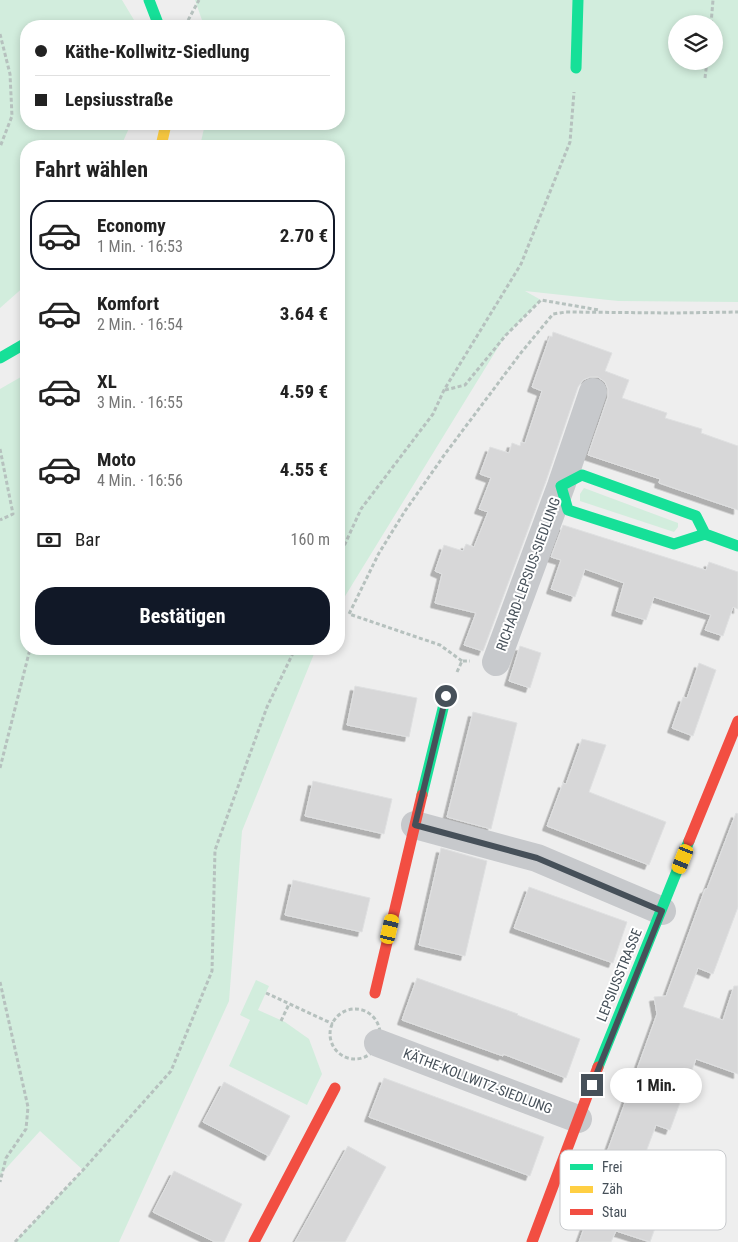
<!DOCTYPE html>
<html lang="de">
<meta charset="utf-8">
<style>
body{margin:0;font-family:"Roboto Condensed",sans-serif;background:#f2f2f2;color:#222;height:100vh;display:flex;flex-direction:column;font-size:19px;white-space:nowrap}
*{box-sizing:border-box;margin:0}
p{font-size:16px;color:#767676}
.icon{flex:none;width:28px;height:28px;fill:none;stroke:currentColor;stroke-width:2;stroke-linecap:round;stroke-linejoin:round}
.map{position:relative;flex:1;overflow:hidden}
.drawer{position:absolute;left:20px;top:140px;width:325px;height:515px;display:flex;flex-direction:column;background:#fff;border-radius:20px;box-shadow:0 2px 8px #0003}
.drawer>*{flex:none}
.hud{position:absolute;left:20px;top:20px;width:325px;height:110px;border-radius:20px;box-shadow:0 2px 8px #0003;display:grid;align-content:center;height:110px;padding:0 15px;background:#fff}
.buttons{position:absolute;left:668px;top:15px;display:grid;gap:10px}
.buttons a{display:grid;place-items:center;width:55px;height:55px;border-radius:50%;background:#fff;box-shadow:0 2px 8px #0003;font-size:25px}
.end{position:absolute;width:22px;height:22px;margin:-11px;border:6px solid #465059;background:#fff;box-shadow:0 0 0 2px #fff}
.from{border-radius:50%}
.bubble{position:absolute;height:35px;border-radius:18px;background:#fff;box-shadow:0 2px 8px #0003;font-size:16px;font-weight:700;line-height:35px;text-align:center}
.car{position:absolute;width:15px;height:30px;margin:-15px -8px;border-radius:6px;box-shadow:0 0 4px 1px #0007;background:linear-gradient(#f5c518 24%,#345 0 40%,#f5c518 0 76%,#345 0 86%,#f5c518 0)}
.hud b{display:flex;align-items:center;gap:18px;height:48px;font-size:19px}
.hud b+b{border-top:1px solid #e0e0e0}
.hud i{width:12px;height:12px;background:#222}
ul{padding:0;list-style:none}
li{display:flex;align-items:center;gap:15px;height:70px;margin:0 10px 8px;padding:0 5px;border:2px solid transparent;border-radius:20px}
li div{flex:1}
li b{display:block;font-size:19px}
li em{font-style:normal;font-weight:700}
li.active{border-color:#111827}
li>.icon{width:45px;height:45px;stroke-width:1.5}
h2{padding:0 15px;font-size:22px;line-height:60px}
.pay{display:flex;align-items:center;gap:12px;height:55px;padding:0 15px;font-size:19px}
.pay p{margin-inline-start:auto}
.action{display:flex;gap:10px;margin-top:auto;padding:10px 15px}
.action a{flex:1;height:58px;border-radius:20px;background:#111827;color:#fff;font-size:20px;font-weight:700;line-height:58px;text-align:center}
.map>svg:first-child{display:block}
.green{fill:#d2eddd;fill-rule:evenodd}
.building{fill:#d7d7d8;stroke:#dfe0e1;filter:url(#shadow)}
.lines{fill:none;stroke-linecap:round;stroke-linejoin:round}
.path{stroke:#b6c1be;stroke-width:3;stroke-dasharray:4 2.5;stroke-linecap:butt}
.street{stroke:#c7c9cc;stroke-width:28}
.fast{stroke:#16e098;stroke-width:11}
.slow{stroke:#ffcf43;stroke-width:11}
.jam{stroke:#f24e42;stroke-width:11}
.route{stroke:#465059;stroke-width:6}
.labels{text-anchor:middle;stroke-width:4;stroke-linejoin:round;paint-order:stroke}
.street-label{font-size:14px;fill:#465059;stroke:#fff}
.key{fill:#fff;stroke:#c8cacd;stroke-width:1}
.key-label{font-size:14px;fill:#465059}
</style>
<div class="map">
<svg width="738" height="1242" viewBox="0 0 738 1242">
<defs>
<filter id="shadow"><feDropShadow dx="-4.5" dy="4.5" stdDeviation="0" flood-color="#0004"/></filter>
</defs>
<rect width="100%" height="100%" fill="#eee"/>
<!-- green -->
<path class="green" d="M 0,0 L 122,0 L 137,25 L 26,26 L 26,124 L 130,124 L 130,126 L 121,146 L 26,146 L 26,285 L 0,308 Z
M 195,0 L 738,0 L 738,302 L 618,301 L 525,291 L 541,300 L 505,336 L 339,606 L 339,146 L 200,146 L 205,124 L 339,124 L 339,26 L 204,26 ZM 676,24 L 714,24 L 714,61 L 676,61 Z
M 26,374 L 26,649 L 316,649 L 242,831 L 229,1001 L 119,1242 L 15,1242 L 83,1170 L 40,1131 L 0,1175 L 0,389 Z
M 584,488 L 678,523 L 678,527 L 674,532 L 580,501 L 580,494 Z
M 256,980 L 269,986 L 258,1010 L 285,1022 L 309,1039 L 322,1074 L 307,1105 L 229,1066 L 250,1020 L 240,1015 Z"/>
<!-- building -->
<path class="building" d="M 553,332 L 612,353 L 605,371 L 629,380 L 622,398 L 667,413 L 665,418 L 702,429 L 701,433 L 738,446 L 738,510 L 659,483 L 660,479 L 588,455 L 608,397 L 608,389 L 605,382 L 598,377 L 590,377 L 583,380 L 578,387 L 546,481 L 483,651 L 464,645 L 476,613 L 435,603 L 442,574 L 435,571 L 444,545 L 463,551 L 466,544 L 474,547 L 488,512 L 479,509 L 491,478 L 480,474 L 490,447 L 509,453 L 512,443 L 520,446 L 521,442 L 525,443 L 542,391 L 532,387 L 550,336 L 552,337 Z
M 563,525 L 706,570 L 709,562 L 738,572 L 738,609 L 733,607 L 723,636 L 705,630 L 711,615 L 654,597 L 646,620 L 616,611 L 624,583 L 585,569 L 575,597 L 551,589 L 561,560 L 551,557 Z
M 520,646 L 541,653 L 530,688 L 509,681 Z
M 699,663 L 716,670 L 693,736 L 672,728 L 683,697 L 687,698 Z
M 355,686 L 417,698 L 409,737 L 347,725 Z
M 473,712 L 517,723 L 491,829 L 447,817 Z
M 582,739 L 606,745 L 589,792 L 666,822 L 649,865 L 547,826 L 563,783 L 566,784 Z
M 313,781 L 392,799 L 384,834 L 305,816 Z
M 736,813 L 738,814 L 738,907 L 713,974 L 698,968 L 683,1007 L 723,1020 L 734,986 L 738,986 L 738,1074 L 696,1059 L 670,1130 L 656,1125 L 627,1203 L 660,1214 L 650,1242 L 616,1231 L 611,1242 L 579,1242 L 601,1181 L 597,1180 L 657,1014 L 654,997 L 666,996 L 705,889 L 707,889 Z
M 441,848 L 487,861 L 465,956 L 419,945 Z
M 293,880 L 370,898 L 362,932 L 285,915 Z
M 529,887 L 627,922 L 613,963 L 514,928 Z
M 417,978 L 518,1014 L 517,1015 L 580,1039 L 566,1078 L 503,1054 L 503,1056 L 402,1020 Z
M 384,1078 L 544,1137 L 530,1176 L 369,1117 Z
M 224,1082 L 290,1116 L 269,1156 L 203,1122 Z
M 348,1146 L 386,1167 L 345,1242 L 295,1242 Z
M 174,1171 L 242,1204 L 224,1242 L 215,1242 L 153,1212 Z"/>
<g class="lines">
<!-- path -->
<path class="path" d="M 711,24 L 713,0
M 185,26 L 199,0
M 0,34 L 10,74 L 12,116 L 0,147
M 705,78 L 707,61
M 445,390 L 465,385 L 506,335 L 541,300 L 599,310
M 0,449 L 13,514 L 0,520
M 339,557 L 361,509 L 433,414 L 444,390 L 521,264 L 570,142 L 574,92
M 462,661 L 440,645 L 349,614 L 379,553 L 405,511 L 445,454 L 520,354 L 553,314 L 566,312 L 674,313 L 738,312
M 457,672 L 462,661 L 470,661
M 0,768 L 30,649
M 0,982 L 28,1107 L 26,1129 L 6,1158 L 0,1182
M 266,993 L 333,1024
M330 1034a25 25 0 1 1 50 0a25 25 0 1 1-50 0Z
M 281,1021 L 289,1004
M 15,1242 L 83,1170 L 171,1071 L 212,971 L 215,850 L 267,707 L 295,649"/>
<!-- street -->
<path class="street" d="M 496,662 L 561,486 L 593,392
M 415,825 L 537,858 L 662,911
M 378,1043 L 578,1119"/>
<!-- fast -->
<path class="fast" d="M 149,0 L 159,26
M 576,68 L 578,0
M 0,358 L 26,343
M 705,534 L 696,516 L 582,475 L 561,486 L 568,510 L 674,544 L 705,534 L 738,546
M 422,795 L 446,696
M 598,1067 L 689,841"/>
<!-- slow -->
<path class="slow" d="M 161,146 L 166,124"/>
<!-- jam -->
<path class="jam" d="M 689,841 L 738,721
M 375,993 L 422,795
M 254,1242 L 335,1088
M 532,1242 L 598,1067"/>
</g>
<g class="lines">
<!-- route -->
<path class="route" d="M 446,696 L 415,825 L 537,858 L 662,911 L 592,1085"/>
</g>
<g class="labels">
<!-- street labels -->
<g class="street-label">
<text transform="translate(528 574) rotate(-70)" y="5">RICHARD-LEPSIUS-SIEDLUNG</text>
<text transform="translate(619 975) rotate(-68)" y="5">LEPSIUSSTRASSE</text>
<text transform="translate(478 1081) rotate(21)" y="5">KÄTHE-KOLLWITZ-SIEDLUNG</text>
</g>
</g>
<!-- legend -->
<rect x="560" y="1150" width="166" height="80" rx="8" class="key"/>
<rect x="570" y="1164" width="23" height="6" fill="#16e098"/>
<rect x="570" y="1186" width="23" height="7" fill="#ffcf43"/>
<rect x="570" y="1209" width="23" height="6" fill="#f24e42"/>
<g class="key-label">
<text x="602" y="1172">Frei</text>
<text x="602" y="1194">Zäh</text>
<text x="602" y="1217">Stau</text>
</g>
</svg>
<div class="buttons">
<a><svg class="icon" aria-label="layers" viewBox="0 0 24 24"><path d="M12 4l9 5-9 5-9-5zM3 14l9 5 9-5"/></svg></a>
</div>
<i class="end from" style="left:446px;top:696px"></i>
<i class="end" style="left:592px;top:1085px"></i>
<div class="bubble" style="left:610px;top:1068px;width:92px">1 Min.</div>
<i class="car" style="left:683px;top:859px;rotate:202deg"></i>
<i class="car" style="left:390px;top:929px;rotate:13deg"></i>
<div class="hud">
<b><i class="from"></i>Käthe-Kollwitz-Siedlung</b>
<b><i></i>Lepsiusstraße</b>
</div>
<section class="drawer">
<h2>Fahrt wählen</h2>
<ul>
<li class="active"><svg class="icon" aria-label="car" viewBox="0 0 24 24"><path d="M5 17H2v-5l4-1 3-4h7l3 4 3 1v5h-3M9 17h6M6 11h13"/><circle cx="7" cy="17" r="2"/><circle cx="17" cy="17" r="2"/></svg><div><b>Economy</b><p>1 Min. · 16:53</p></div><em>2.70 €</em></li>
<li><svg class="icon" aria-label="car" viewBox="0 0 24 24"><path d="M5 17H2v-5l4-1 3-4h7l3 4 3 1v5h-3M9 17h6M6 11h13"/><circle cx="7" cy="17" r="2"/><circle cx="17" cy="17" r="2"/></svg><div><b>Komfort</b><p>2 Min. · 16:54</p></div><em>3.64 €</em></li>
<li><svg class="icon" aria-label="car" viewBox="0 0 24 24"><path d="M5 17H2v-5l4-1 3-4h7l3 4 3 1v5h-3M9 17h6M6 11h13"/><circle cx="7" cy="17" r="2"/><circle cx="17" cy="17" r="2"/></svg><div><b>XL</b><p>3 Min. · 16:55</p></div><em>4.59 €</em></li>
<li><svg class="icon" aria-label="car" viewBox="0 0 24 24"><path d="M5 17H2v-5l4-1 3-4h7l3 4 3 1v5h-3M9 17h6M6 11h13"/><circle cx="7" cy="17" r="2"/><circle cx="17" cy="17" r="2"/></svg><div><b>Moto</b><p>4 Min. · 16:56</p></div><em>4.55 €</em></li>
</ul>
<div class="pay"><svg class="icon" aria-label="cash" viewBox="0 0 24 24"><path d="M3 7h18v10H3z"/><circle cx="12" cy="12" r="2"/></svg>Bar<p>160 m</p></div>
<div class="action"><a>Bestätigen</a></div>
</section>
</div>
